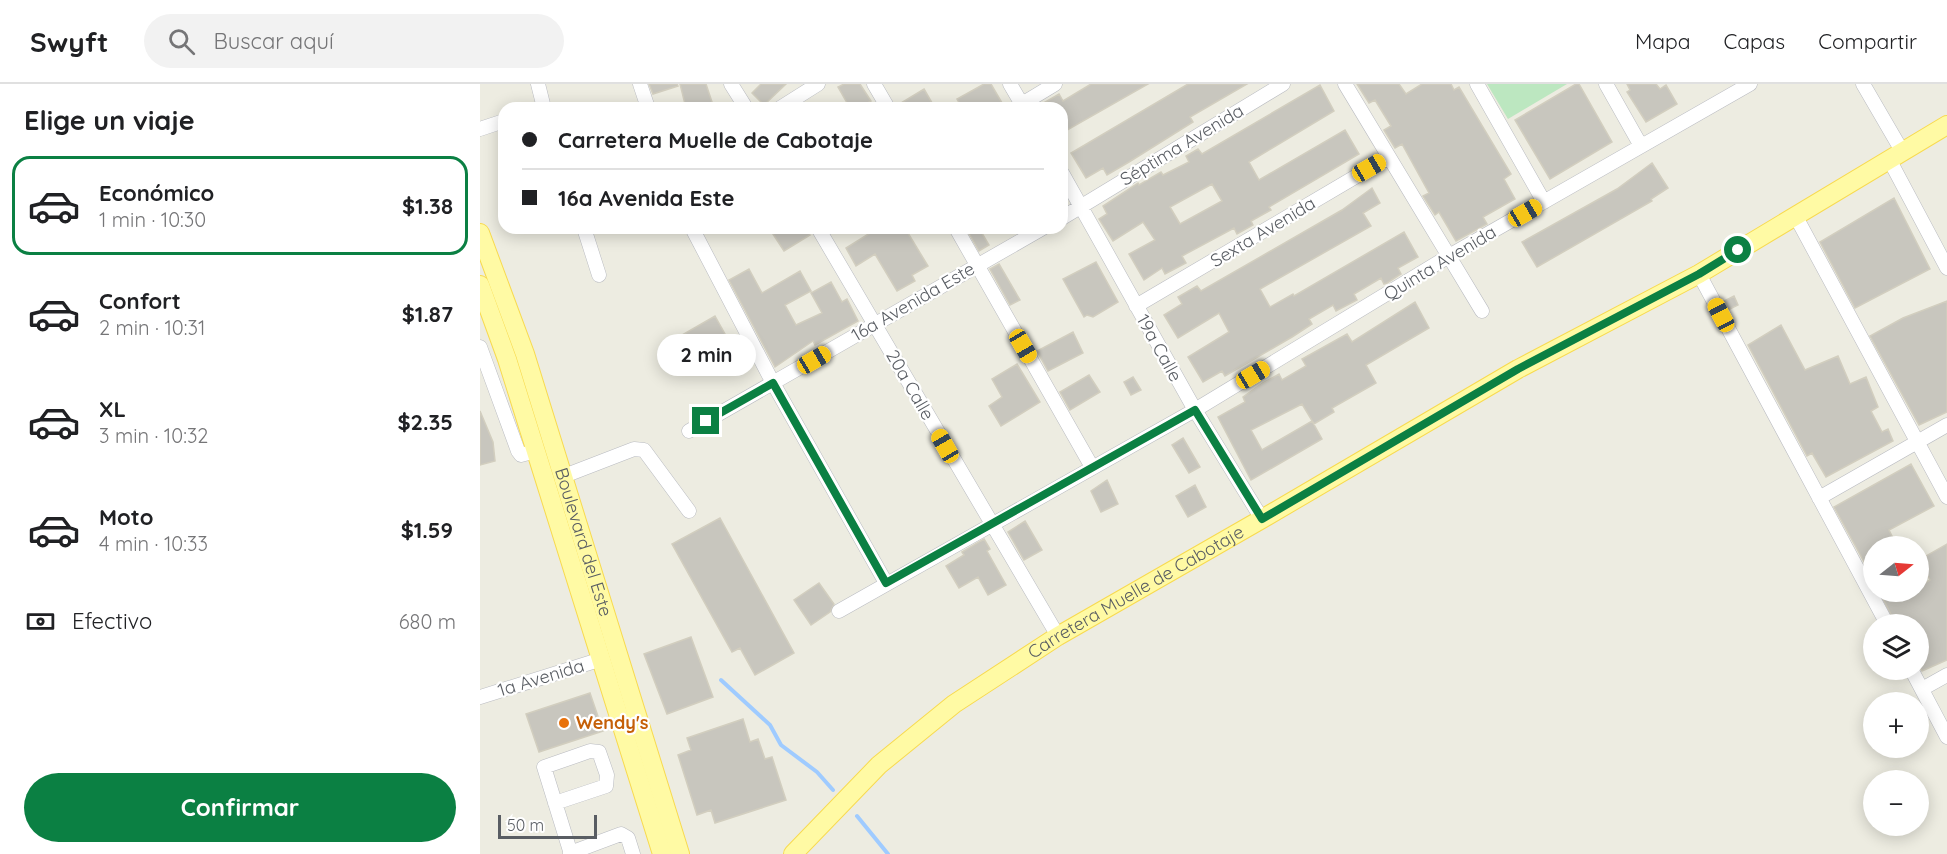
<!DOCTYPE html>
<html lang="es">
<meta charset="utf-8">
<style>
body{margin:0;font-family:Quicksand,sans-serif;background:#f2f2f2;color:#202124;height:100vh;display:flex;flex-direction:column;font-size:22px;white-space:nowrap}
*{box-sizing:border-box;margin:0}
p{font-size:20px;color:#757577}
.icon{flex:none;width:33px;height:33px;fill:none;stroke:currentColor;stroke-width:2;stroke-linecap:round;stroke-linejoin:round}
.map{position:relative;flex:1;overflow:hidden}
.side{display:flex;flex-direction:column;background:#fff;width:480px}
.side>*{flex:none}
.hud{position:absolute;left:18px;top:18px;width:570px;height:132px;border-radius:18px;box-shadow:0 3px 15px #0003;display:grid;align-content:center;height:132px;padding:0 24px;background:#fff}
.needle{width:39px;rotate:73deg}
.controls{position:absolute;left:1383px;top:452px;display:grid;gap:12px}
.controls a{display:grid;place-items:center;width:66px;height:66px;border-radius:50%;background:#fff;box-shadow:0 3px 15px #0003;font-size:30px}
.scale{position:absolute;left:18px;bottom:15px;width:99px;box-sizing:border-box;padding-left:6px;border:3px solid #595d63;border-top:0;font-size:16px;line-height:21px;white-space:nowrap;color:#595d63;-webkit-text-stroke:4px #fff;paint-order:stroke}
.end{position:absolute;width:27px;height:27px;margin:-14px;border:8px solid #0b8043;background:#fff;box-shadow:0 0 0 3px #fff}
.from{border-radius:50%}
.bubble{position:absolute;height:42px;border-radius:21px;background:#fff;box-shadow:0 3px 15px #0003;font-size:20px;font-weight:700;line-height:42px;text-align:center}
.car{position:absolute;width:18px;height:36px;margin:-18px -9px;border-radius:8px;box-shadow:0 0 4px 2px #0007;background:linear-gradient(#f5c518 24%,#345 0 40%,#f5c518 0 76%,#345 0 86%,#f5c518 0)}
.hud b{display:flex;align-items:center;gap:21px;height:57px;font-size:22px}
.hud b+b{border-top:2px solid #e0e0e0}
.hud i{width:15px;height:15px;background:#202124}
ul{padding:0;list-style:none}
li{display:flex;align-items:center;gap:18px;height:99px;margin:0 12px 9px;padding:0 12px;border:3px solid transparent;border-radius:18px}
li div{flex:1}
li b{display:block;font-size:22px}
li em{font-style:normal;font-weight:700}
li.on{border-color:#0b8043}
li>.icon{width:54px;height:54px;stroke-width:1.5}
h2{padding:0 24px;font-size:27px;line-height:72px}
.pay{display:flex;align-items:center;gap:15px;height:66px;padding:0 24px;font-size:22px}
.pay p{margin-inline-start:auto}
.cta{display:flex;gap:12px;margin-top:auto;padding:12px 24px}
.cta a{flex:1;height:69px;border-radius:36px;background:#0b8043;color:#fff;font-size:24px;font-weight:700;line-height:69px;text-align:center}
header{display:flex;align-items:center;gap:36px;box-sizing:border-box;height:84px;padding:0 30px;background:#fff;border-bottom:2px solid #e0e0e0}
header strong{font-size:28px}
nav{display:flex;gap:33px;margin-inline-start:auto;font-size:21px}
.search{width:420px;height:54px;background:#f2f2f2;display:flex;align-items:center;gap:15px;box-sizing:border-box;padding:0 21px;border-radius:33px;color:#757577;font-size:22px}
main{display:flex;flex:1;min-height:0}
.map>svg:first-child{display:block}
.green{fill:#bce7c0}
.lines{fill:none;stroke-linecap:round;stroke-linejoin:round}
.stream{stroke:#9fcbff;stroke-width:4}
.building{fill:#c8c6be;stroke:#d2cebf;stroke-width:1.5;fill-rule:evenodd}
.minor-casing{stroke:#b9bbc1;stroke-width:15}
.major-casing{stroke:#f8da4f;stroke-width:20}
.minor{stroke:#fff;stroke-width:14}
.major{stroke:#fffaa4;stroke-width:18}
.route{stroke:#0b8043;stroke-width:8}
.food-dot{fill:#e8710a;stroke:#fff;stroke-width:2}
.labels{text-anchor:middle;stroke-width:4.5;stroke-linejoin:round;paint-order:stroke}
.street-label{font-size:18px;fill:#595d63;stroke:#fff}
.food-label{font-size:18px;font-weight:bold;fill:#c56008;stroke:#fff;text-anchor:start}
</style>
<header>
<strong>Swyft</strong>
<div class="search"><svg class="icon" aria-label="search" viewBox="0 0 24 24"><circle cx="10" cy="10" r="6"/><path d="M15 15l6 6"/></svg>Buscar aquí</div>
<nav><a>Mapa</a><a>Capas</a><a>Compartir</a></nav>
</header>
<main>
<section class="side">
<h2>Elige un viaje</h2>
<ul>
<li class="on"><svg class="icon" aria-label="car" viewBox="0 0 24 24"><path d="M5 17H2v-5l4-1 3-4h7l3 4 3 1v5h-3M9 17h6M6 11h13"/><circle cx="7" cy="17" r="2"/><circle cx="17" cy="17" r="2"/></svg><div><b>Económico</b><p>1 min · 10:30</p></div><em>$1.38</em></li>
<li><svg class="icon" aria-label="car" viewBox="0 0 24 24"><path d="M5 17H2v-5l4-1 3-4h7l3 4 3 1v5h-3M9 17h6M6 11h13"/><circle cx="7" cy="17" r="2"/><circle cx="17" cy="17" r="2"/></svg><div><b>Confort</b><p>2 min · 10:31</p></div><em>$1.87</em></li>
<li><svg class="icon" aria-label="car" viewBox="0 0 24 24"><path d="M5 17H2v-5l4-1 3-4h7l3 4 3 1v5h-3M9 17h6M6 11h13"/><circle cx="7" cy="17" r="2"/><circle cx="17" cy="17" r="2"/></svg><div><b>XL</b><p>3 min · 10:32</p></div><em>$2.35</em></li>
<li><svg class="icon" aria-label="car" viewBox="0 0 24 24"><path d="M5 17H2v-5l4-1 3-4h7l3 4 3 1v5h-3M9 17h6M6 11h13"/><circle cx="7" cy="17" r="2"/><circle cx="17" cy="17" r="2"/></svg><div><b>Moto</b><p>4 min · 10:33</p></div><em>$1.59</em></li>
</ul>
<div class="pay"><svg class="icon" aria-label="cash" viewBox="0 0 24 24"><path d="M3 7h18v10H3z"/><circle cx="12" cy="12" r="2"/></svg>Efectivo<p>680 m</p></div>
<div class="cta"><a>Confirmar</a></div>
</section>
<div class="map">
<svg width="1467" height="770" viewBox="0 0 1467 770">
<rect width="100%" height="100%" fill="#edece1"/>
<!-- green -->
<path class="green" d="M 1007,0 L 1087,0 L 1028,35 Z"/>
<g class="lines">
<!-- stream -->
<path class="stream" d="M 241,596 L 290,641 L 301,661 L 337,688 L 353,706
M 377,732 L 408,770"/>
</g>
<!-- building -->
<path class="building" d="M 169,0 L 197,0 L 198,2 L 173,10 Z
M 200,0 L 226,0 L 234,24 L 206,24 Z
M 281,0 L 306,0 L 284,21 L 272,9 Z
M 364,0 L 380,0 L 391,17 L 379,24 L 370,24 L 358,3 Z
M 504,0 L 511,0 L 525,24 L 482,24 L 477,15 Z
M 611,0 L 668,0 L 582,49 L 582,24 L 555,24 L 579,10 L 583,17 Z
M 708,0 L 767,0 L 710,33 L 713,38 L 649,78 L 627,91 L 623,84 L 606,94 L 591,69 Z
M 877,0 L 919,0 L 926,10 L 942,0 L 971,0 L 974,6 L 979,3 L 1031,90 L 1024,95 L 1035,115 L 1003,133 L 1007,140 L 976,157 L 959,128 L 955,131 L 943,112 L 949,109 L 922,60 L 915,64 L 904,46 L 911,42 L 895,16 L 889,19 Z
M 1096,0 L 1099,0 L 1132,58 L 1070,95 L 1035,36 Z
M 1147,0 L 1176,0 L 1180,5 L 1186,1 L 1197,20 L 1166,38 L 1147,8 L 1150,6 Z
M 840,1 L 854,27 L 769,78 L 779,96 L 865,46 L 879,70 L 789,123 L 791,126 L 771,137 L 773,141 L 757,150 L 754,144 L 702,172 L 706,179 L 685,190 L 682,184 L 664,196 L 649,170 L 675,156 L 663,138 L 633,157 L 619,135 L 627,130 L 623,122 L 658,99 L 659,101 L 681,88 L 683,91 L 709,78 L 706,72 L 718,65 L 722,70 ZM 732,100 L 742,117 L 700,140 L 690,123 Z
M 444,5 L 455,24 L 417,24 L 416,22 Z
M 1172,79 L 1188,104 L 1171,115 L 1172,117 L 1057,183 L 1042,158 L 1137,105 Z
M 892,104 L 900,119 L 883,129 L 891,142 L 780,205 L 790,223 L 813,210 L 814,212 L 924,148 L 938,173 L 918,184 L 921,190 L 907,199 L 904,200 L 901,194 L 874,210 L 877,216 L 856,227 L 853,221 L 829,235 L 832,240 L 812,253 L 745,292 L 742,287 L 723,298 L 708,273 L 749,248 L 739,229 L 698,254 L 684,231 L 702,220 L 698,213 L 717,202 L 721,207 L 862,126 Z
M 1414,114 L 1450,185 L 1375,224 L 1340,158 Z
M 289,144 L 325,144 L 330,151 L 304,167 Z
M 398,144 L 425,144 L 448,182 L 432,191 L 435,197 L 417,207 L 395,170 L 376,182 L 366,164 Z
M 486,144 L 499,144 L 509,161 L 499,167 Z
M 616,178 L 638,218 L 613,233 L 607,231 L 604,233 L 583,195 Z
M 519,180 L 540,216 L 530,221 L 510,185 Z
M 269,185 L 282,209 L 320,187 L 331,207 L 305,221 L 316,241 L 342,229 L 331,209 L 351,198 L 362,218 L 367,215 L 378,237 L 335,261 L 333,257 L 295,283 L 249,196 Z
M 1254,212 L 1258,221 L 1248,226 L 1244,217 Z
M 1467,217 L 1467,328 L 1439,341 L 1390,252 L 1423,234 Z
M 935,218 L 949,244 L 886,281 L 896,299 L 852,324 L 854,328 L 834,340 L 822,320 L 771,346 L 782,366 L 832,337 L 842,355 L 771,396 L 738,333 L 765,318 L 763,313 L 783,299 L 799,290 L 802,296 L 826,282 L 822,275 L 867,250 L 872,258 Z
M 235,232 L 245,250 L 212,269 L 202,251 Z
M 1301,241 L 1325,286 L 1358,272 L 1370,300 L 1386,293 L 1398,323 L 1391,327 L 1402,348 L 1408,345 L 1413,357 L 1346,393 L 1332,369 L 1327,372 L 1268,261 Z
M 593,248 L 603,269 L 568,287 L 557,267 Z
M 537,280 L 560,318 L 521,342 L 509,322 L 522,313 L 512,295 Z
M 609,291 L 620,308 L 590,326 L 580,308 Z
M 653,293 L 661,306 L 651,311 L 644,298 Z
M 0,327 L 13,358 L 15,377 L 0,381 Z
M 703,354 L 720,383 L 709,389 L 692,361 Z
M 1431,380 L 1454,422 L 1409,446 L 1417,462 L 1394,462 L 1394,496 L 1354,423 Z
M 627,396 L 638,420 L 621,428 L 611,407 Z
M 715,401 L 726,423 L 708,433 L 696,412 Z
M 240,434 L 314,569 L 275,591 L 260,564 L 252,568 L 192,460 Z
M 545,437 L 562,466 L 544,476 L 528,448 Z
M 504,455 L 510,465 L 507,467 L 526,501 L 508,511 L 498,493 L 479,504 L 466,482 L 484,471 L 482,468 Z
M 1467,460 L 1467,576 L 1442,587 L 1438,580 L 1438,540 L 1416,540 L 1399,507 L 1438,507 L 1438,503 L 1450,496 L 1439,476 Z
M 339,499 L 354,520 L 350,528 L 331,541 L 314,516 Z
M 211,553 L 233,613 L 187,630 L 164,570 Z
M 110,609 L 123,647 L 59,668 L 46,630 Z
M 263,635 L 270,658 L 278,655 L 285,675 L 292,673 L 306,716 L 235,739 L 231,726 L 217,731 L 198,671 L 211,666 L 207,654 Z"/>
<g class="lines">
<defs>
<path id="minor" d="M 58,0 L 64,24
M 160,0 L 168,24
M 251,0 L 266,24
M 394,0 L 408,24
M 530,0 L 544,24
M 865,0 L 1002,227
M 997,0 L 1064,118
M 1126,0 L 1161,62
M 1383,0 L 1422,67
M 542,20 L 575,0
M 300,24 L 338,0
M 0,45 L 24,37
M 1409,75 L 1467,184
M 582,89 L 715,326 L 782,435
M 1315,131 L 1467,413
M 582,134 L 803,0
M 104,144 L 119,191
M 212,144 L 293,299 L 406,499
M 338,144 L 578,552
M 476,144 L 612,383
M 1219,190 L 1407,540
M 656,222 L 909,73
M 0,263 L 38,367 L 41,371 L 56,367
M 209,347 L 563,144
M 84,392 L 154,365 L 164,366 L 209,427
M 1339,414 L 1467,341
M 359,527 L 715,326 L 969,172 L 1270,0
M 1431,585 L 1467,653
M 1442,605 L 1467,591
M 0,613 L 122,575
M 75,719 L 126,702 L 127,691 L 119,668 L 110,667 L 64,683 L 91,770
M 90,769 L 141,750 L 148,754 L 153,770"/>
<g id="major">
<path id="s1" d="M 0,149 L 45,270 L 200,770"/>
<path d="M 0,201 L 27,275 L 182,770"/>
<path id="s2" d="M 313,770 L 399,681 L 474,620 L 578,552 L 782,435 L 1038,285 L 1219,190 L 1467,41"/>
</g>
</defs>
<!-- minor casing -->
<use href="#minor" class="minor-casing"/>
<!-- major casing -->
<use href="#major" class="major-casing"/>
<!-- minor -->
<use href="#minor" class="minor"/>
<!-- major -->
<use href="#major" class="major"/>
</g>
<g class="lines">
<!-- route -->
<path class="route" d="M 226,337 L 293,299 L 406,499 L 715,326 L 782,435 L 1038,285 L 1219,190 L 1258,166"/>
</g>
<!-- markers -->
<circle class="food-dot" cx="84" cy="639" r="6"/>
<g class="labels">
<!-- street labels -->
<g class="street-label">
<text transform="translate(702 61) rotate(-31)" y="6">Séptima Avenida</text>
<text transform="translate(783 148) rotate(-31)" y="6">Sexta Avenida</text>
<text transform="translate(960 179) rotate(-31)" y="6">Quinta Avenida</text>
<text transform="translate(433 218) rotate(-30)" y="6">16a Avenida Este</text>
<text transform="translate(679 264) rotate(61)" y="6">19a Calle</text>
<text transform="translate(430 301) rotate(60)" y="6">20a Calle</text>
<text dy="6" stroke="none"><textPath href="#s1" startOffset="326">Boulevard del Este</textPath></text>
<text dy="6" stroke="none"><textPath href="#s2" startOffset="434">Carretera Muelle de Cabotaje</textPath></text>
<text transform="translate(61 594) rotate(-17)" y="6">1a Avenida</text>
</g>
<!-- food labels -->
<g class="food-label">
<text x="96" y="645">Wendy's</text>
</g>
</g>
</svg>
<div class="controls">
<a><svg class="needle" viewBox="-14 -14 28 28"><path d="M0-13l5 13h-10z" fill="#e53935"/><path d="M0 13l5-13h-10z" fill="#757577"/></svg></a>
<a><svg class="icon" aria-label="layers" viewBox="0 0 24 24"><path d="M12 4l9 5-9 5-9-5zM3 14l9 5 9-5"/></svg></a>
<a>+</a>
<a>−</a>
</div>
<div class="scale">50 m</div>
<i class="end from" style="left:1258px;top:166px"></i>
<i class="end" style="left:226px;top:337px"></i>
<div class="bubble" style="left:177px;top:250px;width:99px">2 min</div>
<i class="car" style="left:889px;top:84px;rotate:60deg"></i>
<i class="car" style="left:1045px;top:129px;rotate:60deg"></i>
<i class="car" style="left:1241px;top:231px;rotate:332deg"></i>
<i class="car" style="left:543px;top:262px;rotate:150deg"></i>
<i class="car" style="left:334px;top:276px;rotate:60deg"></i>
<i class="car" style="left:773px;top:291px;rotate:59deg"></i>
<i class="car" style="left:465px;top:362px;rotate:330deg"></i>
<div class="hud">
<b><i class="from"></i>Carretera Muelle de Cabotaje</b>
<b><i></i>16a Avenida Este</b>
</div>
</div>
</main>
